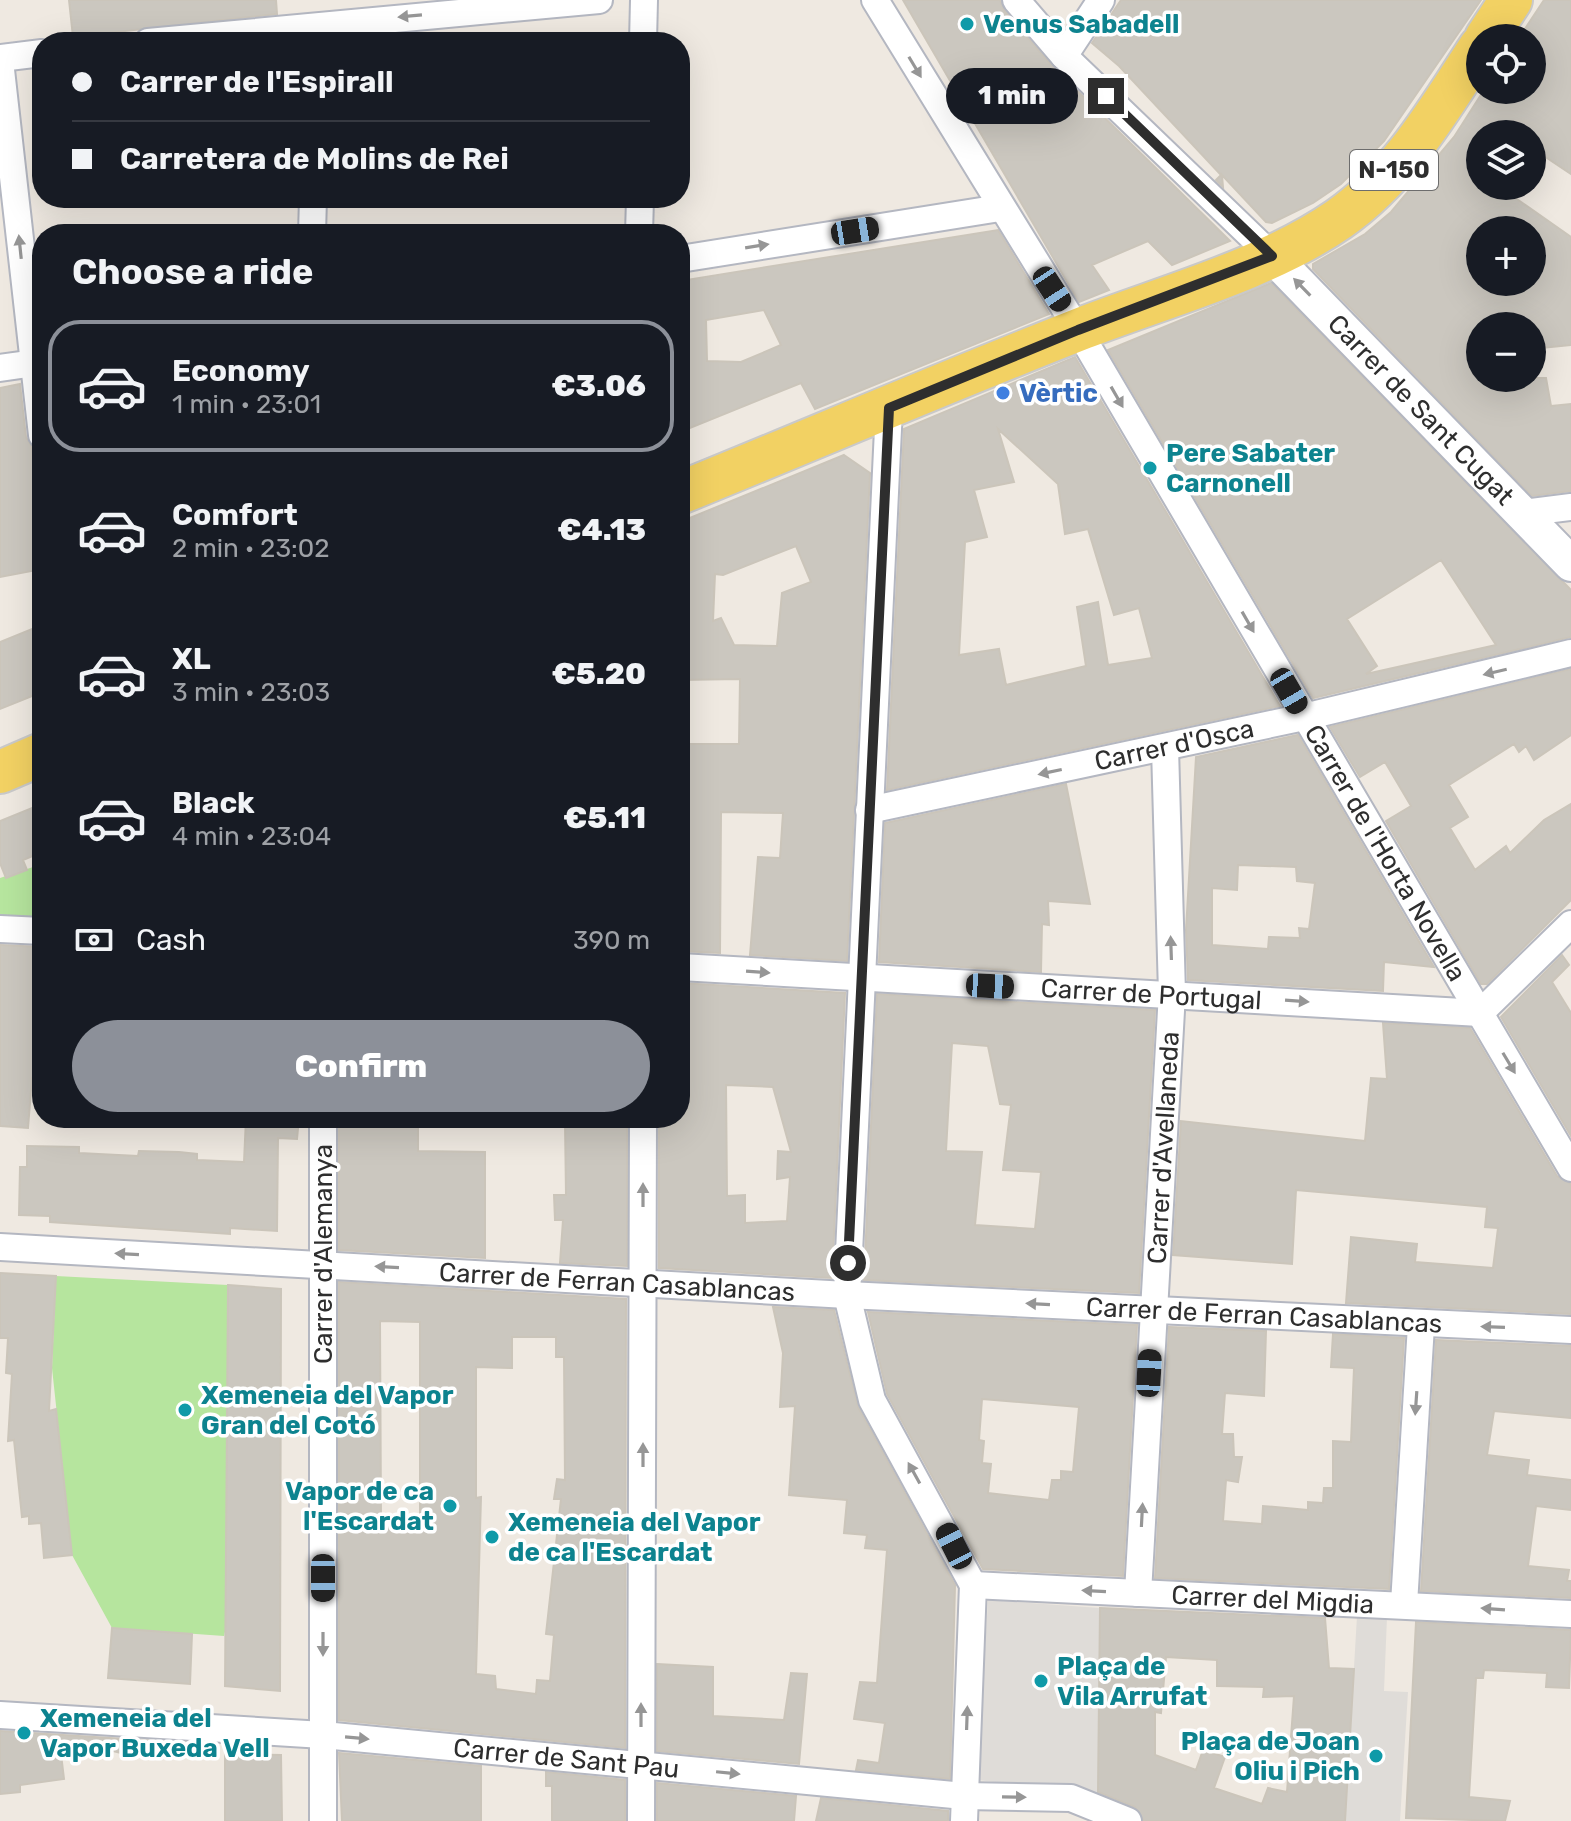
<!DOCTYPE html>
<meta charset="utf-8">
<style>
body{margin:0;font-family:Rubik,sans-serif;background:#20242c;color:#f1f3f6;height:100vh;display:flex;flex-direction:column;font-size:30px;white-space:nowrap}
*{box-sizing:border-box;margin:0}
p{font-size:26px;color:#9ea1a6}
.icon{flex:none;width:44px;height:44px;fill:none;stroke:currentColor;stroke-width:2;stroke-linecap:round;stroke-linejoin:round}
.map{position:relative;flex:1;overflow:hidden}
.drawer{position:absolute;left:32px;top:224px;width:658px;height:904px;display:flex;flex-direction:column;background:#171b24;border-radius:32px;box-shadow:0 8px 32px #0002}
.drawer>*{flex:none}
.hud{position:absolute;left:32px;top:32px;width:658px;height:176px;border-radius:32px;box-shadow:0 8px 32px #0002;display:grid;align-content:center;height:176px;padding:0 40px;background:#171b24}
.fabs{position:absolute;left:1466px;top:24px;display:grid;gap:16px}
.fabs a{display:grid;place-items:center;width:80px;height:80px;border-radius:50%;background:#171b24;box-shadow:0 8px 32px #0002;font-size:40px}
.end{position:absolute;width:36px;height:36px;margin:-18px;border:10px solid #2e2e2e;background:#fff;box-shadow:0 0 0 4px #fff}
.from{border-radius:50%}
.bubble{position:absolute;height:56px;border-radius:28px;background:#171b24;box-shadow:0 8px 32px #0002;font-size:26px;font-weight:800;line-height:56px;text-align:center}
.car{position:absolute;width:24px;height:48px;margin:-24px -12px;border-radius:10px;box-shadow:0 0 6px 2px #0007;background:linear-gradient(#222 24%,#8ab4d8 0 40%,#222 0 76%,#8ab4d8 0 86%,#222 0)}
.hud b{display:flex;align-items:center;gap:28px;height:76px;font-size:30px}
.hud b+b{border-top:2px solid #363941}
.hud i{width:20px;height:20px;background:#f1f3f6}
ul{padding:0;list-style:none}
li{display:flex;align-items:center;gap:24px;height:132px;margin:0 16px 12px;padding:0 24px;border:4px solid transparent;border-radius:32px}
li div{flex:1}
li b{display:block;font-size:30px}
li em{font-style:normal;font-weight:800}
li.on{border-color:#8c9099}
li>.icon{width:72px;height:72px;stroke-width:1.5}
h2{padding:0 40px;font-size:36px;line-height:96px}
.pay{display:flex;align-items:center;gap:20px;height:88px;padding:0 40px;font-size:30px}
.pay p{margin-inline-start:auto}
.button{display:flex;gap:16px;margin-top:auto;padding:16px 40px}
.button a{flex:1;height:92px;border-radius:48px;background:#8c9099;color:#fff;font-size:32px;font-weight:800;line-height:92px;text-align:center}
.map>svg:first-child{display:block}
.green{fill:#b6e59e}
.plaza{fill:#dfdcd8}
.building{fill:#cbc7bf;stroke:#cbc5ba;stroke-width:2;fill-rule:evenodd}
.lines{fill:none;stroke-linecap:round;stroke-linejoin:round}
.minor-casing{stroke:#b4b7c1;stroke-width:30}
.tertiary-casing{stroke:#b4b7c1;stroke-width:38}
.primary-casing{stroke:#c9c9c9;stroke-width:46}
.minor{stroke:#fff;stroke-width:26}
.tertiary{stroke:#fff;stroke-width:34}
.primary{stroke:#f2d163;stroke-width:42}
.oneway{fill:#969696}
.route{stroke:#2e2e2e;stroke-width:10}
.culture-dot{fill:#0f9aa8;stroke:#fff;stroke-width:3}
.shop-dot{fill:#3f7fe0;stroke:#fff;stroke-width:3}
.labels{text-anchor:middle;stroke-width:7;stroke-linejoin:round;paint-order:stroke}
.shield{fill:#fff;stroke:#6d6d6d;stroke-width:2}
.shield-label{font-size:24px;font-weight:bold;fill:#2e2e2e}
.culture-label{font-size:26px;font-weight:bold;fill:#0d838f;stroke:#fff;text-anchor:start}
.shop-label{font-size:26px;font-weight:bold;fill:#366cbe;stroke:#fff;text-anchor:start}
.street-label{font-size:26px;fill:#2e2e2e;stroke:#fff}
</style>
<div class="map">
<svg width="1571" height="1821" viewBox="0 0 1571 1821">
<rect width="100%" height="100%" fill="#efe9e1"/>
<!-- green -->
<path class="green" d="M 42,864 L 42,930 L 0,928 L 0,878 Z
M 56,1276 L 228,1285 L 227,1623 L 224,1636 L 112,1628 L 72,1555 L 52,1368 Z"/>
<!-- plaza -->
<path class="plaza" d="M 988,1600 L 1100,1608 L 1098,1793 L 977,1780 Z
M 1357,1616 L 1387,1617 L 1384,1691 L 1408,1692 L 1400,1821 L 1345,1821 Z"/>
<!-- building -->
<path class="building" d="M 69,0 L 276,0 L 277,14 L 73,37 Z
M 903,0 L 1000,0 L 1004,10 L 1053,67 L 1230,241 L 1172,265 L 1148,241 L 1092,265 L 1109,290 L 1079,302 Z
M 1121,0 L 1481,0 L 1384,141 L 1341,184 L 1313,203 L 1272,223 L 1266,222 L 1222,175 L 1223,187 L 1216,180 L 1221,175 L 1119,66 L 1092,43 Z
M 1544,0 L 1571,0 L 1571,174 L 1532,148 L 1532,134 L 1480,134 L 1480,186 L 1520,186 L 1514,197 L 1571,237 L 1571,345 L 1532,349 L 1532,326 L 1480,326 L 1480,378 L 1546,378 L 1551,406 L 1571,404 L 1571,491 L 1532,496 L 1313,269 L 1313,264 L 1365,234 L 1391,212 L 1454,137 L 1484,90 L 1532,90 L 1532,38 L 1519,38 ZM 1480,230 L 1532,230 L 1532,282 L 1480,282 Z
M 998,230 L 1049,314 L 815,409 L 801,383 L 680,432 L 680,281 ZM 764,310 L 781,345 L 741,362 L 707,361 L 706,320 Z
M 1271,283 L 1571,590 L 1571,637 L 1313,698 L 1108,350 ZM 1441,560 L 1496,645 L 1366,674 L 1377,666 L 1347,619 Z
M 1075,357 L 1280,706 L 887,790 L 904,429 ZM 998,429 L 1058,484 L 1065,534 L 1088,529 L 1114,615 L 1139,608 L 1152,658 L 1108,665 L 1098,602 L 1077,607 L 1086,666 L 1006,685 L 999,649 L 959,655 L 965,542 L 987,537 L 974,490 L 1014,482 Z
M 20,384 L 26,437 L 32,447 L 42,569 L 0,577 L 0,388 Z
M 844,455 L 870,473 L 847,961 L 750,955 L 758,857 L 780,858 L 783,813 L 721,812 L 720,953 L 680,951 L 680,744 L 739,744 L 740,679 L 680,680 L 680,522 ZM 796,546 L 811,582 L 782,593 L 777,646 L 734,645 L 721,618 L 713,621 L 715,574 L 723,575 Z
M 42,625 L 42,692 L 0,709 L 0,642 Z
M 1571,669 L 1571,735 L 1534,760 L 1526,746 L 1519,752 L 1514,744 L 1449,785 L 1468,817 L 1450,828 L 1475,870 L 1506,846 L 1510,853 L 1544,820 L 1571,804 L 1571,900 L 1487,984 L 1481,984 L 1386,821 L 1411,806 L 1385,762 L 1360,777 L 1330,727 Z
M 1298,735 L 1434,967 L 1384,962 L 1383,991 L 1188,980 L 1186,930 L 1196,757 ZM 1238,865 L 1296,867 L 1297,881 L 1315,883 L 1309,929 L 1299,928 L 1300,938 L 1269,937 L 1268,949 L 1212,945 L 1212,888 L 1237,890 Z
M 1066,784 L 1090,904 L 1048,901 L 1049,925 L 1042,924 L 1041,972 L 879,962 L 885,823 Z
M 42,804 L 42,852 L 23,860 L 27,870 L 6,878 L 0,863 L 0,821 Z
M 0,945 L 42,947 L 42,1078 L 32,1078 L 28,1128 L 0,1126 Z
M 1562,955 L 1569,965 L 1552,982 L 1571,1013 L 1571,1136 L 1501,1017 Z
M 680,983 L 845,993 L 832,1278 L 659,1268 L 659,1118 L 680,1118 ZM 726,1085 L 773,1087 L 791,1152 L 778,1151 L 777,1179 L 790,1177 L 787,1221 L 745,1223 L 745,1195 L 727,1196 Z
M 877,994 L 1155,1010 L 1139,1293 L 864,1280 ZM 952,1043 L 988,1046 L 1000,1104 L 1011,1105 L 1003,1170 L 1041,1172 L 1035,1229 L 975,1225 L 982,1152 L 946,1151 Z
M 1383,1023 L 1470,1028 L 1557,1176 L 1571,1184 L 1571,1314 L 1346,1303 L 1351,1237 L 1417,1244 L 1415,1262 L 1493,1268 L 1498,1228 L 1485,1227 L 1487,1207 L 1296,1190 L 1292,1264 L 1173,1255 L 1181,1121 L 1365,1141 L 1371,1078 L 1387,1079 Z
M 246,1118 L 299,1118 L 297,1139 L 278,1138 L 277,1231 L 230,1228 L 230,1234 L 50,1222 L 50,1216 L 19,1215 L 20,1167 L 27,1167 L 27,1146 L 79,1147 L 79,1153 L 138,1156 L 139,1151 L 179,1152 L 197,1154 L 197,1160 L 244,1162 Z
M 339,1118 L 418,1118 L 418,1151 L 485,1152 L 485,1258 L 339,1250 Z
M 568,1118 L 627,1118 L 627,1266 L 560,1263 L 563,1220 L 555,1220 L 554,1195 L 566,1195 L 565,1122 Z
M 0,1273 L 56,1276 L 49,1411 L 56,1409 L 72,1555 L 44,1558 L 41,1523 L 29,1524 L 29,1516 L 22,1517 L 14,1440 L 8,1441 L 12,1374 L 6,1373 L 8,1338 L 0,1338 Z
M 339,1282 L 626,1299 L 625,1748 L 339,1720 ZM 380,1321 L 420,1322 L 420,1522 L 381,1522 ZM 512,1337 L 556,1337 L 556,1357 L 564,1357 L 565,1480 L 557,1479 L 554,1499 L 561,1499 L 546,1634 L 554,1635 L 550,1681 L 537,1680 L 536,1694 L 496,1689 L 495,1676 L 476,1674 L 481,1497 L 476,1498 L 476,1367 L 512,1368 Z
M 228,1285 L 281,1289 L 280,1691 L 225,1686 Z
M 773,1307 L 834,1310 L 858,1407 L 955,1585 L 950,1779 L 856,1770 L 858,1760 L 879,1763 L 885,1723 L 854,1719 L 860,1682 L 877,1683 L 887,1550 L 865,1548 L 867,1535 L 844,1533 L 847,1500 L 789,1495 L 795,1406 L 780,1407 L 783,1353 Z
M 868,1312 L 1137,1325 L 1123,1576 L 983,1569 L 887,1394 ZM 982,1399 L 1079,1407 L 1073,1472 L 1061,1471 L 1061,1480 L 1052,1480 L 1049,1500 L 988,1493 L 991,1464 L 982,1463 L 984,1441 L 979,1440 Z
M 1169,1327 L 1266,1331 L 1264,1396 L 1225,1393 L 1222,1434 L 1233,1434 L 1234,1457 L 1242,1457 L 1238,1482 L 1226,1480 L 1223,1521 L 1262,1524 L 1263,1506 L 1308,1510 L 1308,1502 L 1323,1503 L 1324,1488 L 1333,1488 L 1333,1441 L 1351,1442 L 1354,1368 L 1331,1367 L 1333,1334 L 1404,1338 L 1389,1589 L 1155,1578 Z
M 1436,1340 L 1571,1346 L 1571,1418 L 1494,1411 L 1487,1455 L 1529,1460 L 1527,1475 L 1571,1480 L 1571,1510 L 1536,1506 L 1528,1566 L 1569,1570 L 1567,1581 L 1571,1581 L 1571,1598 L 1421,1591 Z
M 1100,1608 L 1325,1618 L 1329,1668 L 1354,1669 L 1345,1821 L 1144,1821 L 1135,1807 L 1098,1792 ZM 1166,1657 L 1217,1660 L 1217,1686 L 1264,1687 L 1263,1697 L 1294,1696 L 1287,1792 L 1268,1788 L 1262,1804 L 1214,1788 L 1225,1757 L 1203,1750 L 1196,1770 L 1155,1755 L 1155,1712 L 1161,1713 Z
M 1416,1622 L 1571,1630 L 1569,1688 L 1546,1687 L 1547,1673 L 1484,1670 L 1483,1678 L 1476,1678 L 1469,1797 L 1510,1801 L 1505,1821 L 1406,1818 Z
M 112,1628 L 192,1634 L 190,1684 L 108,1678 Z
M 657,1664 L 713,1667 L 713,1716 L 784,1720 L 791,1673 L 807,1674 L 799,1764 L 657,1751 Z
M 0,1731 L 187,1743 L 186,1756 L 129,1751 L 129,1755 L 105,1749 L 61,1754 L 64,1779 L 20,1785 L 20,1792 L 0,1794 Z
M 339,1753 L 481,1766 L 481,1821 L 342,1821 Z
M 225,1754 L 281,1755 L 282,1821 L 225,1821 Z
M 546,1772 L 625,1780 L 625,1821 L 552,1821 L 552,1786 L 546,1786 Z
M 657,1783 L 796,1796 L 794,1821 L 657,1821 Z
M 821,1798 L 948,1811 L 948,1821 L 816,1821 Z"/>
<g class="lines">
<defs>
<g id="minor">
<path id="s1" d="M 875,0 L 1078,330 L 1571,1168"/>
<path d="M 1016,0 L 1064,56 L 1272,256"/>
<path d="M 148,42 L 599,0"/>
<path d="M 643,42 L 644,0"/>
<path d="M 1064,56 L 1101,0"/>
<path d="M 0,58 L 42,53"/>
<path d="M 0,61 L 42,435"/>
<path d="M 312,234 L 313,198"/>
<path d="M 639,234 L 640,198"/>
<path d="M 680,259 L 1000,208"/>
<path d="M 0,368 L 42,362"/>
<path d="M 889,408 L 847,1295 L 872,1400 L 973,1585 L 964,1821"/>
<path d="M 1522,513 L 1571,507"/>
<path id="s2" d="M 869,810 L 1304,717 L 1571,653"/>
<path d="M 0,929 L 42,931"/>
<path id="s3" d="M 680,967 L 1480,1013 L 1571,924"/>
<path d="M 323,1118 L 323,1821"/>
<path id="s4" d="M 0,1247 L 847,1295 L 1571,1330"/>
<path id="s5" d="M 973,1585 L 1571,1614"/>
<path id="s6" d="M 1138,1593 L 1172,993 L 1165,748"/>
<path d="M 1404,1604 L 1421,1325"/>
<path id="s7" d="M 0,1715 L 323,1735 L 964,1796 L 1071,1798 L 1128,1821"/>
<path d="M 641,1821 L 643,1118"/>
</g>
<g id="tertiary">
<path id="s8" d="M 1272,256 L 1571,564"/>
</g>
<path id="primary" d="M 1486,38 L 1511,0
M 680,493 C 815,438 948,381 1083,328 C 1166,296 1267,269 1339,219 C 1402,175 1439,109 1480,47
M 0,772 L 42,754"/>
</defs>
<!-- minor casing -->
<use href="#minor" class="minor-casing"/>
<!-- tertiary casing -->
<use href="#tertiary" class="tertiary-casing"/>
<!-- primary casing -->
<use href="#primary" class="primary-casing"/>
<!-- minor -->
<use href="#minor" class="minor"/>
<!-- tertiary -->
<use href="#tertiary" class="tertiary"/>
<!-- primary -->
<use href="#primary" class="primary"/>
</g>
<!-- one-way arrows -->
<defs><path id="oneway-solid" d="M-6-.8H1V-3.2L6.5 0L1 3.2V.8H-6Z" transform="scale(2)"/></defs>
<g class="oneway">
<use href="#oneway-solid" transform="translate(410 16) rotate(175)"/>
<use href="#oneway-solid" transform="translate(915 67) rotate(59)"/>
<use href="#oneway-solid" transform="translate(757 246) rotate(-9)"/>
<use href="#oneway-solid" transform="translate(20 247) rotate(-96)"/>
<use href="#oneway-solid" transform="translate(1302 287) rotate(-134)"/>
<use href="#oneway-solid" transform="translate(1117 397) rotate(60)"/>
<use href="#oneway-solid" transform="translate(1248 622) rotate(60)"/>
<use href="#oneway-solid" transform="translate(1495 672) rotate(167)"/>
<use href="#oneway-solid" transform="translate(1050 772) rotate(168)"/>
<use href="#oneway-solid" transform="translate(1171 948) rotate(-92)"/>
<use href="#oneway-solid" transform="translate(758 972) rotate(4)"/>
<use href="#oneway-solid" transform="translate(1297 1001) rotate(4)"/>
<use href="#oneway-solid" transform="translate(1509 1063) rotate(59)"/>
<use href="#oneway-solid" transform="translate(643 1195) rotate(-90)"/>
<use href="#oneway-solid" transform="translate(127 1254) rotate(-177)"/>
<use href="#oneway-solid" transform="translate(387 1267) rotate(-177)"/>
<use href="#oneway-solid" transform="translate(1038 1304) rotate(-177)"/>
<use href="#oneway-solid" transform="translate(1493 1327) rotate(-178)"/>
<use href="#oneway-solid" transform="translate(1416 1403) rotate(94)"/>
<use href="#oneway-solid" transform="translate(643 1455) rotate(-90)"/>
<use href="#oneway-solid" transform="translate(914 1473) rotate(-119)"/>
<use href="#oneway-solid" transform="translate(1142 1515) rotate(-87)"/>
<use href="#oneway-solid" transform="translate(1094 1591) rotate(-177)"/>
<use href="#oneway-solid" transform="translate(1493 1609) rotate(-176)"/>
<use href="#oneway-solid" transform="translate(323 1644) rotate(90)"/>
<use href="#oneway-solid" transform="translate(641 1715) rotate(-90)"/>
<use href="#oneway-solid" transform="translate(967 1718) rotate(-88)"/>
<use href="#oneway-solid" transform="translate(357 1738) rotate(5)"/>
<use href="#oneway-solid" transform="translate(728 1773) rotate(6)"/>
<use href="#oneway-solid" transform="translate(1014 1797) rotate(1)"/>
</g>
<g class="lines">
<!-- route -->
<path class="route" d="M 848,1263 L 889,408 L 1078,330 L 1272,256 L 1106,96"/>
</g>
<!-- markers -->
<g class="culture-dot">
<circle cx="967" cy="24" r="8"/>
<circle cx="1150" cy="468" r="8"/>
<circle cx="185" cy="1410" r="8"/>
<circle cx="450" cy="1506" r="8"/>
<circle cx="492" cy="1537" r="8"/>
<circle cx="1041" cy="1681" r="8"/>
<circle cx="24" cy="1733" r="8"/>
<circle cx="1376" cy="1756" r="8"/>
</g>
<circle class="shop-dot" cx="1003" cy="393" r="8"/>
<g class="labels">
<!-- shield labels -->
<rect class="shield" x="1350" y="150" width="88" height="40" rx="6"/>
<g class="shield-label">
<text x="1394" y="178">N-150</text>
</g>
<!-- culture labels -->
<g class="culture-label">
<text x="983" y="33">Venus Sabadell</text>
<text x="1166" y="462">Pere Sabater<tspan x="1166" dy="30">Carnonell</tspan></text>
<text x="201" y="1404">Xemeneia del Vapor<tspan x="201" dy="30">Gran del Cotó</tspan></text>
<text x="434" y="1500" text-anchor="end">Vapor de ca<tspan x="434" dy="30">l'Escardat</tspan></text>
<text x="508" y="1531">Xemeneia del Vapor<tspan x="508" dy="30">de ca l'Escardat</tspan></text>
<text x="1057" y="1675">Plaça de<tspan x="1057" dy="30">Vila Arrufat</tspan></text>
<text x="40" y="1727">Xemeneia del<tspan x="40" dy="30">Vapor Buxeda Vell</tspan></text>
<text x="1360" y="1750" text-anchor="end">Plaça de Joan<tspan x="1360" dy="30">Oliu i Pich</tspan></text>
</g>
<!-- shop labels -->
<g class="shop-label">
<text x="1019" y="402">Vèrtic</text>
</g>
<!-- street labels -->
<g class="street-label">
<text dy="9" stroke="none"><textPath href="#s8" startOffset="214">Carrer de Sant Cugat</textPath></text>
<text dy="9" stroke="none"><textPath href="#s2" startOffset="312">Carrer d'Osca</textPath></text>
<text dy="9" stroke="none"><textPath href="#s1" startOffset="994">Carrer de l'Horta Novella</textPath></text>
<text dy="9" stroke="none"><textPath href="#s3" startOffset="472">Carrer de Portugal</textPath></text>
<text dy="9" stroke="none"><textPath href="#s6" startOffset="446">Carrer d'Avellaneda</textPath></text>
<text transform="translate(323 1254) rotate(-90)" y="9">Carrer d'Alemanya</text>
<text dy="9" stroke="none"><textPath href="#s4" startOffset="618">Carrer de Ferran Casablancas</textPath></text>
<text dy="9" stroke="none"><textPath href="#s4" startOffset="1266">Carrer de Ferran Casablancas</textPath></text>
<text dy="9" stroke="none"><textPath href="#s5" startOffset="300">Carrer del Migdia</textPath></text>
<text dy="9" stroke="none"><textPath href="#s7" startOffset="568">Carrer de Sant Pau</textPath></text>
</g>
</g>
</svg>
<div class="fabs">
<a><svg class="icon" aria-label="locate" viewBox="0 0 24 24"><circle cx="12" cy="12" r="6"/><path d="M12 2v4M12 18v4M2 12h4M18 12h4"/></svg></a>
<a><svg class="icon" aria-label="layers" viewBox="0 0 24 24"><path d="M12 4l9 5-9 5-9-5zM3 14l9 5 9-5"/></svg></a>
<a>+</a>
<a>−</a>
</div>
<i class="end from" style="left:848px;top:1263px"></i>
<i class="end" style="left:1106px;top:96px"></i>
<div class="bubble" style="left:946px;top:68px;width:132px">1 min</div>
<i class="car" style="left:855px;top:231px;rotate:81deg"></i>
<i class="car" style="left:1052px;top:289px;rotate:147deg"></i>
<i class="car" style="left:1289px;top:691px;rotate:150deg"></i>
<i class="car" style="left:990px;top:986px;rotate:93deg"></i>
<i class="car" style="left:1149px;top:1373px;rotate:3deg"></i>
<i class="car" style="left:954px;top:1546px;rotate:333deg"></i>
<i class="car" style="left:323px;top:1578px;rotate:180deg"></i>
<div class="hud">
<b><i class="from"></i>Carrer de l'Espirall</b>
<b><i></i>Carretera de Molins de Rei</b>
</div>
<section class="drawer">
<h2>Choose a ride</h2>
<ul>
<li class="on"><svg class="icon" aria-label="car" viewBox="0 0 24 24"><path d="M5 17H2v-5l4-1 3-4h7l3 4 3 1v5h-3M9 17h6M6 11h13"/><circle cx="7" cy="17" r="2"/><circle cx="17" cy="17" r="2"/></svg><div><b>Economy</b><p>1 min · 23:01</p></div><em>€3.06</em></li>
<li><svg class="icon" aria-label="car" viewBox="0 0 24 24"><path d="M5 17H2v-5l4-1 3-4h7l3 4 3 1v5h-3M9 17h6M6 11h13"/><circle cx="7" cy="17" r="2"/><circle cx="17" cy="17" r="2"/></svg><div><b>Comfort</b><p>2 min · 23:02</p></div><em>€4.13</em></li>
<li><svg class="icon" aria-label="car" viewBox="0 0 24 24"><path d="M5 17H2v-5l4-1 3-4h7l3 4 3 1v5h-3M9 17h6M6 11h13"/><circle cx="7" cy="17" r="2"/><circle cx="17" cy="17" r="2"/></svg><div><b>XL</b><p>3 min · 23:03</p></div><em>€5.20</em></li>
<li><svg class="icon" aria-label="car" viewBox="0 0 24 24"><path d="M5 17H2v-5l4-1 3-4h7l3 4 3 1v5h-3M9 17h6M6 11h13"/><circle cx="7" cy="17" r="2"/><circle cx="17" cy="17" r="2"/></svg><div><b>Black</b><p>4 min · 23:04</p></div><em>€5.11</em></li>
</ul>
<div class="pay"><svg class="icon" aria-label="cash" viewBox="0 0 24 24"><path d="M3 7h18v10H3z"/><circle cx="12" cy="12" r="2"/></svg>Cash<p>390 m</p></div>
<div class="button"><a>Confirm</a></div>
</section>
</div>
